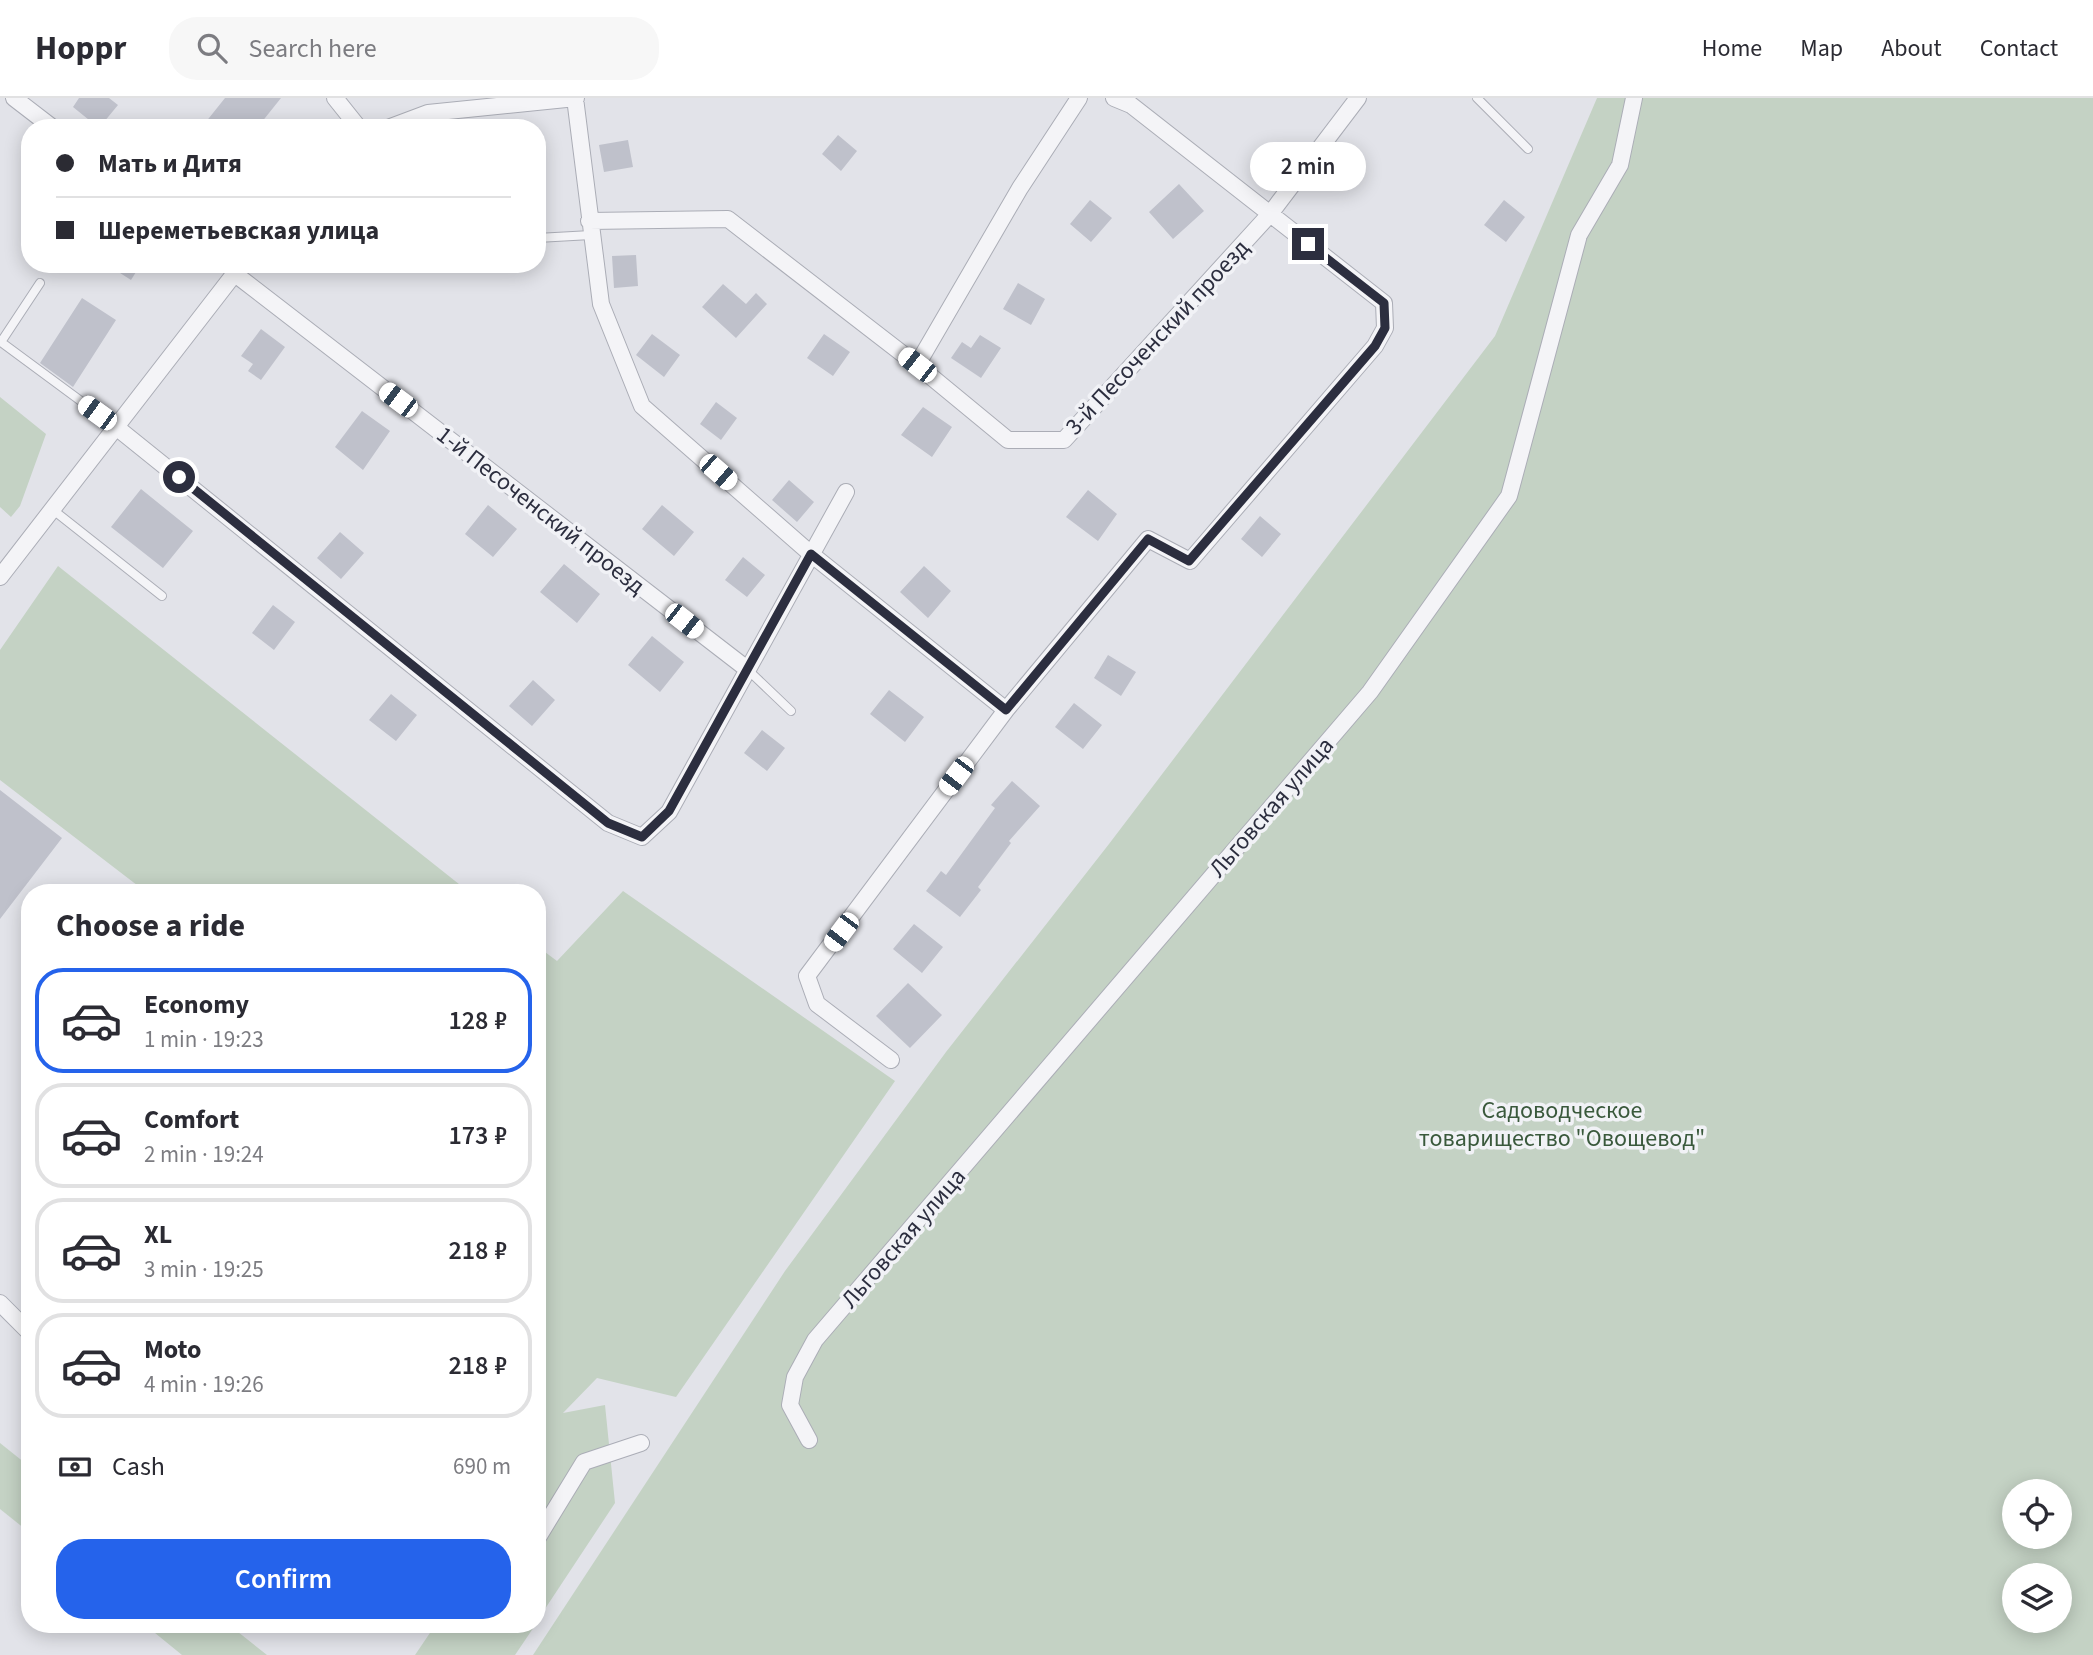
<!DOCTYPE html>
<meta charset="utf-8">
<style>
body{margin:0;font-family:"Source Sans 3",sans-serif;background:#f7f7f7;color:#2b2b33;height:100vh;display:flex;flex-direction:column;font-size:26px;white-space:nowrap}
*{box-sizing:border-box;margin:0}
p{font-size:23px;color:#7c7c81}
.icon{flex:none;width:38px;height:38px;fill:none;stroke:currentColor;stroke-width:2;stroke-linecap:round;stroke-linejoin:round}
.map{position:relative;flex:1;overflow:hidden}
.details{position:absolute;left:21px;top:786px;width:525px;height:749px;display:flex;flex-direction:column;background:#fff;border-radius:28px;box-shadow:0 4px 18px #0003}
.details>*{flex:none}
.guide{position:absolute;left:21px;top:21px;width:525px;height:154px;border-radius:28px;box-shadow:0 4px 18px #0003;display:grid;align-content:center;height:154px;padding:0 35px;background:#fff}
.fabs{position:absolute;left:2002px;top:1381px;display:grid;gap:14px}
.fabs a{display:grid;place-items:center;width:70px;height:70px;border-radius:50%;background:#fff;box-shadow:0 4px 18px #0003;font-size:35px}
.end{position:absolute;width:32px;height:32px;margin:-16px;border:9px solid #2c2e3f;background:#fff;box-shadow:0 0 0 4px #fff}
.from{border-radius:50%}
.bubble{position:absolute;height:49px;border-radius:24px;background:#fff;box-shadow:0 4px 18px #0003;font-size:23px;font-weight:600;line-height:49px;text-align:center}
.car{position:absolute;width:21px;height:42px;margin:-21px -10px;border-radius:9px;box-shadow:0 0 5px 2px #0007;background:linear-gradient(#fff 24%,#345 0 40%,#fff 0 76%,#345 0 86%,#fff 0)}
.guide b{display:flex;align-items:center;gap:24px;height:66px;font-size:26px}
.guide b+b{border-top:2px solid #e1e1e2}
.guide i{width:18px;height:18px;background:#2b2b33}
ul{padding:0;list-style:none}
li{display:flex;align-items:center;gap:21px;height:105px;margin:0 14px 10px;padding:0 21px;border:4px solid #e1e1e2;border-radius:28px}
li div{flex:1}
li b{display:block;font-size:26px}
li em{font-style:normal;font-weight:600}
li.current{border-color:#2563eb}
li>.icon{width:63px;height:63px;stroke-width:1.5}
h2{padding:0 35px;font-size:32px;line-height:84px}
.pay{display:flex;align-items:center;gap:18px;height:77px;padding:0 35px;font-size:26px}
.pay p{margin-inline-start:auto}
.button{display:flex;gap:14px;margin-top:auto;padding:14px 35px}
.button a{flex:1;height:80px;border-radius:28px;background:#2563eb;color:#fff;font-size:28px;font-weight:600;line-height:80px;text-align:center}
header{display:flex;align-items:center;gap:42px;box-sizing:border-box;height:98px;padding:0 35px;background:#fff;border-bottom:2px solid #e1e1e2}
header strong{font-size:33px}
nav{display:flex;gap:38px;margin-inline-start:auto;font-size:24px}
.search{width:490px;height:63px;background:#f7f7f7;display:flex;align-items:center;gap:18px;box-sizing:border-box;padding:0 24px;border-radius:28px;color:#7c7c81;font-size:26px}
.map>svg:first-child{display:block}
.green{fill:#c4d2c4;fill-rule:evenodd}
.building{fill:#bfc1cb}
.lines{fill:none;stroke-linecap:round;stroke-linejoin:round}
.lane-casing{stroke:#abadb6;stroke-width:10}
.street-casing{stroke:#abadb6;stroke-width:18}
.lane{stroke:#f4f4f7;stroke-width:8}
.street{stroke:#f4f4f7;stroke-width:16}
.route{stroke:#2c2e3f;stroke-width:9}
.labels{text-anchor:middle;stroke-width:7;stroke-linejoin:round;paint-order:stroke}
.street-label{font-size:24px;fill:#2c2e3f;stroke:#f1f2f6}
.park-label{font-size:24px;fill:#3a593c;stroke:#f1f2f6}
</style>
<header>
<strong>Hoppr</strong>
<div class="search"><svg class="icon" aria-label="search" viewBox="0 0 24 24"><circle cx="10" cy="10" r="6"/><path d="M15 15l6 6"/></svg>Search here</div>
<nav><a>Home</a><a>Map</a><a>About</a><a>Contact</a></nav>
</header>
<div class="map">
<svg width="2093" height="1557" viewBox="0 0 2093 1557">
<rect width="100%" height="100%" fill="#e2e3e9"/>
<!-- green -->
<path class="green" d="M 1597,0 L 2093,0 L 2093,1557 L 533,1557 L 785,1173 L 946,954 L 1109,746 L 1495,238 ZM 2014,1393 L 2060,1393 L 2060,1438 L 2014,1438 ZM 2014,1477 L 2060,1477 L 2060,1522 L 2014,1522 Z
M 0,299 L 46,336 L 20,408 L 11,419 L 0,409 Z
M 58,468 L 469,794 L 146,794 L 0,682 L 0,552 Z
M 623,793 L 895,983 L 676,1299 L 597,1280 L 563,1315 L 605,1307 L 615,1405 L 537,1523 L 537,848 L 557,863 Z
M 0,1345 L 30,1369 L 30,1435 L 0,1411 Z
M 144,1526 L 228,1526 L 267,1557 L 182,1557 Z
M 436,1526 L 536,1526 L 515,1557 L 415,1557 Z"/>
<!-- building -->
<path class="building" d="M 79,0 L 109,0 L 118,7 L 99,30 L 73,9 Z
M 225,0 L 281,0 L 257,30 L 201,30 Z
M 838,37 L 857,53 L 841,73 L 822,56 Z
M 628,42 L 633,69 L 604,74 L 599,47 Z
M 1179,86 L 1204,113 L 1173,141 L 1149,114 Z
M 1090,102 L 1112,120 L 1091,144 L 1070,126 Z
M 1504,102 L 1525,119 L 1506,144 L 1484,127 Z
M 636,157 L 638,188 L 614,190 L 612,158 Z
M 106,166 L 141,166 L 131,182 Z
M 1018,185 L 1045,201 L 1031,227 L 1003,211 Z
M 723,186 L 746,206 L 756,195 L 767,206 L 736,240 L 702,209 Z
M 82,200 L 116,222 L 73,289 L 40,265 Z
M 261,231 L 285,249 L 261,282 L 248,273 L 253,266 L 241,258 Z
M 652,236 L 680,257 L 664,279 L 636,257 Z
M 824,236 L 850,254 L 833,278 L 807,260 Z
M 980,237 L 1001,250 L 981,280 L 951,260 L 962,244 L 971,250 Z
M 716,304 L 737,320 L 721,342 L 700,326 Z
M 923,309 L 952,329 L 932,359 L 901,337 Z
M 362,313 L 390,333 L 363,372 L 335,349 Z
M 789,382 L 814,404 L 797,424 L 772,402 Z
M 141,391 L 193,433 L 163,470 L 111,429 Z
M 1088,392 L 1117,416 L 1098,443 L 1066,419 Z
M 488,407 L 517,431 L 493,459 L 465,436 Z
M 662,407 L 694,434 L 674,458 L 642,431 Z
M 1260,418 L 1281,436 L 1262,459 L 1241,441 Z
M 340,434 L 364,455 L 341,481 L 317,460 Z
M 743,459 L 765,477 L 747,499 L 725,482 Z
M 564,466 L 600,496 L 577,525 L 540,494 Z
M 924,468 L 951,493 L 928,520 L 900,494 Z
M 273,507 L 295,524 L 274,552 L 252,535 Z
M 652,538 L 684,564 L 660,594 L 628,567 Z
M 1108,557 L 1136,574 L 1121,598 L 1094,580 Z
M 533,582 L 555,602 L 532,628 L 509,608 Z
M 889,592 L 924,619 L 905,644 L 870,616 Z
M 391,596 L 417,617 L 396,643 L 369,622 Z
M 1074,605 L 1102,627 L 1083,651 L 1055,629 Z
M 762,632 L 785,650 L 767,673 L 744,655 Z
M 1012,683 L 1040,708 L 1009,743 L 1011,745 L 978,789 L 981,792 L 960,819 L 926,793 L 941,773 L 946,777 L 995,710 L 991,707 Z
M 0,692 L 62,740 L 0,821 Z
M 914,826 L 943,849 L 922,875 L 893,851 Z
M 908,885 L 942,917 L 910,950 L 876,918 Z"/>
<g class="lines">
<defs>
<path id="lane" d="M 1477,0 L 1528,51
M 537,140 L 591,137
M 40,185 L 1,244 L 116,329
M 52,411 L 162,498
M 748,572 L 791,613"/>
<path id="street" d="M 14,0 L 53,30
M 335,0 L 359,30
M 575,0 L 601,206 L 642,308 L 811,456 L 1006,612
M 388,30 L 428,15 L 576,0
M 589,123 L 728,121 L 917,267 L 1008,342 L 1064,342 L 1270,116 L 1358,0
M 235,176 L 747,571
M 917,267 L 1020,90 L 1079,0
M 116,329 L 608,725 L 642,739 L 669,714 L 846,394
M 0,479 L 242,166
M 891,962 L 817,906 L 807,878 L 1006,612 L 1148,441 L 1190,463 L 1375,248 L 1385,230 L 1384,205 L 1131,7 L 1114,0
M 0,1205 L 30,1235
M 809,1342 L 790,1307 L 795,1279 L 815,1242 L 1370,594 L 1509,398 L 1579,137 L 1620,67 L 1634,0
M 537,1441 L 584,1364 L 641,1345"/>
</defs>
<!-- lane casing -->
<use href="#lane" class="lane-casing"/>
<!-- street casing -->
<use href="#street" class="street-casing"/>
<!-- lane -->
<use href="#lane" class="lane"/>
<!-- street -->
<use href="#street" class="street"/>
</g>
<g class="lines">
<!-- route -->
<path class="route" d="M 179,379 L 608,725 L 642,739 L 669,713 L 811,456 L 1006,612 L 1148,441 L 1189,463 L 1375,248 L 1385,230 L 1384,205 L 1308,146"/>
</g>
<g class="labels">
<!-- street labels -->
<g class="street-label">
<text transform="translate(1157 239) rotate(-47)" y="8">3-й Песоченский проезд</text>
<text transform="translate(541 412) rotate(38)" y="8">1-й Песоченский проезд</text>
<text transform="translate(1271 709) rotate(-49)" y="8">Льговская улица</text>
<text transform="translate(903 1140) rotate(-49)" y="8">Льговская улица</text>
</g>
<!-- park labels -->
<g class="park-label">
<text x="1562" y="1020">Садоводческое<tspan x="1562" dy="28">товарищество "Овощевод"</tspan></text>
</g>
</g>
</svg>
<div class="fabs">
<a><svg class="icon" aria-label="locate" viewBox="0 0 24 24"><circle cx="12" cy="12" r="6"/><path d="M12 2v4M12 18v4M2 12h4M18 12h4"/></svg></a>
<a><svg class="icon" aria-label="layers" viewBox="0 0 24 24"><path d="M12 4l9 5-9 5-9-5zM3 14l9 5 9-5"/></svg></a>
</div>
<i class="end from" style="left:179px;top:379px"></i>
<i class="end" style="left:1308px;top:146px"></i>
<div class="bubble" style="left:1250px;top:44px;width:116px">2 min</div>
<i class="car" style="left:917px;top:267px;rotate:308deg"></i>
<i class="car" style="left:398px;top:302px;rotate:307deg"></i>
<i class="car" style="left:97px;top:315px;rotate:306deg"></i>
<i class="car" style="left:718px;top:374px;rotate:131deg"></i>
<i class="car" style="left:684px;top:523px;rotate:128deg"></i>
<i class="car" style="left:956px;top:678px;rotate:217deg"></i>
<i class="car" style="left:841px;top:834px;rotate:217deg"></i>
<div class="guide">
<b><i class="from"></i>Мать и Дитя</b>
<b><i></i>Шереметьевская улица</b>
</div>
<section class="details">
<h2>Choose a ride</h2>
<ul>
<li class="current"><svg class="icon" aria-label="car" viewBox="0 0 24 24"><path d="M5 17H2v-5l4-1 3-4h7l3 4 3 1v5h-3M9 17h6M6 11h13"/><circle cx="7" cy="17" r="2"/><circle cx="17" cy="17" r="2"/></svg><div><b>Economy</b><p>1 min · 19:23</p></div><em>128 ₽</em></li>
<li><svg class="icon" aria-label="car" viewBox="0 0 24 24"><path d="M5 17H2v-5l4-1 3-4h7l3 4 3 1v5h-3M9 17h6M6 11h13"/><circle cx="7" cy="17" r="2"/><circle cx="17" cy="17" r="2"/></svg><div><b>Comfort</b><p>2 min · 19:24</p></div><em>173 ₽</em></li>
<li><svg class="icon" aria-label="car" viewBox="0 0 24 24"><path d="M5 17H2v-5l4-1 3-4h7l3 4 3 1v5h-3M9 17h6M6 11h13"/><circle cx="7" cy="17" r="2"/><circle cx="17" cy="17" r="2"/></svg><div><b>XL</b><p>3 min · 19:25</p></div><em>218 ₽</em></li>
<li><svg class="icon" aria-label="car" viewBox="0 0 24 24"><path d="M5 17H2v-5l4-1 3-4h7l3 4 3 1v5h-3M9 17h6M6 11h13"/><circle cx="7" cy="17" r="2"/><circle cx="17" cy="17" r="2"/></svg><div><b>Moto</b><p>4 min · 19:26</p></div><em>218 ₽</em></li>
</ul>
<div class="pay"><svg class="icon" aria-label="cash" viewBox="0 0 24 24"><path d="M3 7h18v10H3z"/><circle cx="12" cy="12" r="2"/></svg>Cash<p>690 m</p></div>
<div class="button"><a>Confirm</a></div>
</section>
</div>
